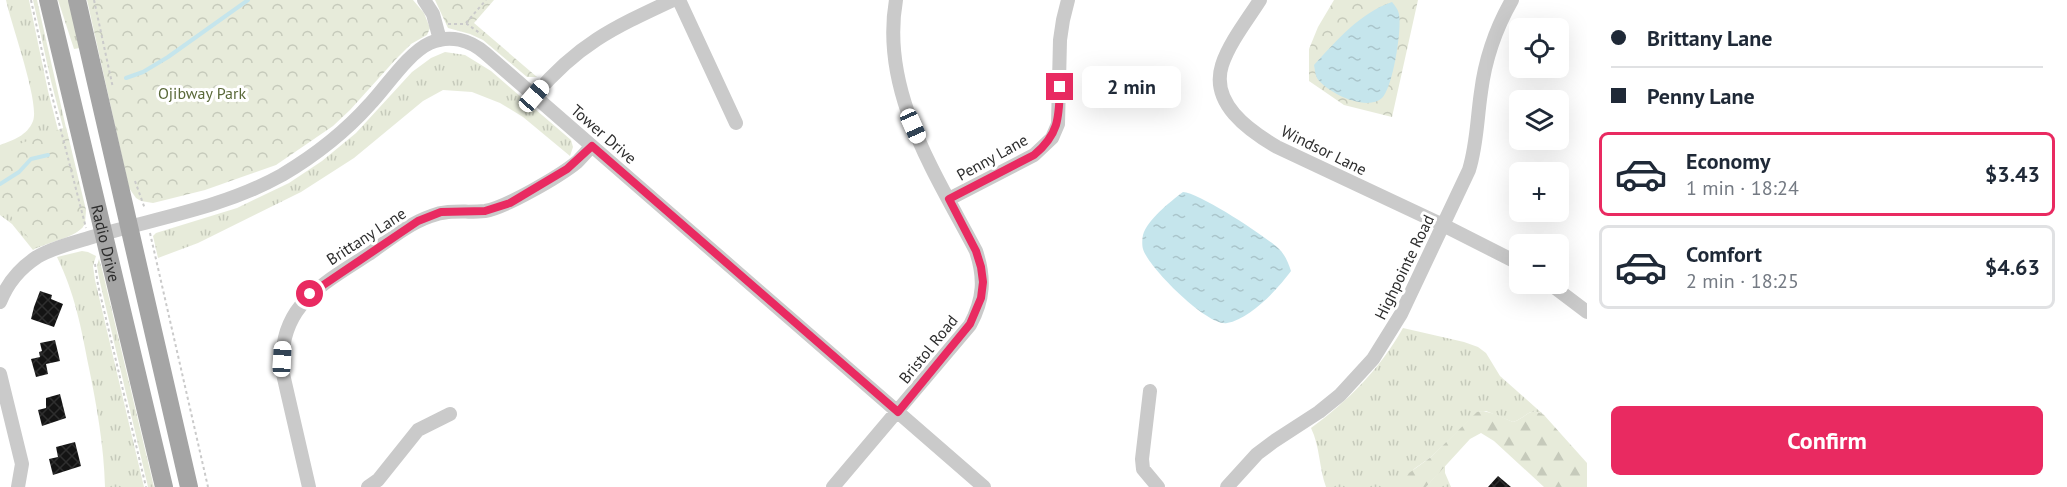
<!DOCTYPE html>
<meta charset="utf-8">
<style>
body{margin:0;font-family:"PT Sans",sans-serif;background:#f6f6f7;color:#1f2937;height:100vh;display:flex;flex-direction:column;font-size:22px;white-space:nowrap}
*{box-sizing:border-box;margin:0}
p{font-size:20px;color:#747a83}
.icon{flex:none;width:33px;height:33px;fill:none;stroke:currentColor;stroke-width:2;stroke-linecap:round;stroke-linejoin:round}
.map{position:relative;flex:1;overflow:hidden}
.panel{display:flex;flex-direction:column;background:#fff;width:480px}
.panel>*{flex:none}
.top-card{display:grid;align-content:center;height:132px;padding:0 24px;background:#fff}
.controls{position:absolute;left:1509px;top:18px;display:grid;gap:12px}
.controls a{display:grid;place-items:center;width:60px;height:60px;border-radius:9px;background:#fff;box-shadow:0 6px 24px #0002;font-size:30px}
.end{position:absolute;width:27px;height:27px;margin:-14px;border:8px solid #e92a61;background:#fff;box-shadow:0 0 0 3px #fff}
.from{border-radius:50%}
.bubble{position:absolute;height:42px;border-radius:9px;background:#fff;box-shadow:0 6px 24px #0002;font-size:20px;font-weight:700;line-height:42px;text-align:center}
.car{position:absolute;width:18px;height:36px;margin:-18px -9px;border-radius:8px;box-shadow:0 0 4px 2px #0007;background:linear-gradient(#fff 24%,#345 0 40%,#fff 0 76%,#345 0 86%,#fff 0)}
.top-card b{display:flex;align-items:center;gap:21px;height:57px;font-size:22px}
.top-card b+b{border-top:2px solid #e0e1e3}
.top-card i{width:15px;height:15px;background:#1f2937}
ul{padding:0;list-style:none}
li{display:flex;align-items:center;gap:18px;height:84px;margin:0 12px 9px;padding:0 12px;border:3px solid #e0e1e3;border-radius:9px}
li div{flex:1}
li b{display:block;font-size:22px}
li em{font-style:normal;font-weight:700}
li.current{border-color:#e92a61}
li>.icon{width:54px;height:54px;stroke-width:1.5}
.button{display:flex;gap:12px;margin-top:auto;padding:12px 24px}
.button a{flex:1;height:69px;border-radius:9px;background:#e92a61;color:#fff;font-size:24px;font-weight:700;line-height:69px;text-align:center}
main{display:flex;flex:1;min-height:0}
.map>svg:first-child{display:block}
.grass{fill:url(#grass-tufts)}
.forest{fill:url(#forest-firs)}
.park{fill:url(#park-crowns)}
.water{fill:url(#water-ripples)}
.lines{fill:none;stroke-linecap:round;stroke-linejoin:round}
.stream{stroke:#c5e5ec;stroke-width:4}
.building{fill:url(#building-cross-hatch)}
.path{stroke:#cacaca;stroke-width:2;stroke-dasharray:3 3;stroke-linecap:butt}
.minor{stroke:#cacaca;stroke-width:14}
.major{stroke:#a5a5a5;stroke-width:18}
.route{stroke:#e92a61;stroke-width:8}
.labels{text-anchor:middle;stroke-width:6;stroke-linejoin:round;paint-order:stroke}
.park-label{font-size:16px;fill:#5a6939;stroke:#fff}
.street-label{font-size:16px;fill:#2d2d2d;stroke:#fff}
</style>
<main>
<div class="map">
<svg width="1587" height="487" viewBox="0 0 1587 487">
<defs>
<pattern id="grass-tufts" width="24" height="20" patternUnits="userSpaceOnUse" patternTransform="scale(1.5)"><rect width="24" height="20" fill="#e7ebda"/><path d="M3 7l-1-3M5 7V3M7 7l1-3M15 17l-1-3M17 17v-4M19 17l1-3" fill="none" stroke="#c6cabb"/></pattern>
<pattern id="forest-firs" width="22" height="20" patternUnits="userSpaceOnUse" patternTransform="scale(1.5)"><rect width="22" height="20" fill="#e7ebda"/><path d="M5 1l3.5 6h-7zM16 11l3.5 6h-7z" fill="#c6cabb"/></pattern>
<pattern id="park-crowns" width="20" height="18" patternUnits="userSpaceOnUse" patternTransform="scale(1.5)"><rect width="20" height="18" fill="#e7ebda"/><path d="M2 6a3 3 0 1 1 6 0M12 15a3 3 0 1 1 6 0" fill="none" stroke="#c6cabb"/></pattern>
<pattern id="water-ripples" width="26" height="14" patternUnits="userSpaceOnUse" patternTransform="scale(1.5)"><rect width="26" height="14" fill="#c5e5ec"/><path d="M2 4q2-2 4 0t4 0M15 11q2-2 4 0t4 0" fill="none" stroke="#aac5cb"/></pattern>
<pattern id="building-cross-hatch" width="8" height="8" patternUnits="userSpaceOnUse" patternTransform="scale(1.5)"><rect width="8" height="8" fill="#141414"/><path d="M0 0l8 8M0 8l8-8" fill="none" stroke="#2e2e2e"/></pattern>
</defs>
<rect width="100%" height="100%" fill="#fff"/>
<!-- grass -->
<path class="grass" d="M 6,0 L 29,0 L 48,91 L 83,227 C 74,237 48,242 33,250 L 12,224 L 0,215 L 0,145 C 13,140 27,136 33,121 C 40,103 11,24 6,0 Z
M 33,0 L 37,0 L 86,216 L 51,81 Z
M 58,0 L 69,0 L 80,48 L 74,49 Z
M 445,52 L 465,55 L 491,71 L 571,140 L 573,147 L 570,156 L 523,117 L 500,103 L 472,92 L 443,90 L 423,101 L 354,158 L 301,192 L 198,243 L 158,258 L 153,236 L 156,233 L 237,208 L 289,183 L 322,161 L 356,133 L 412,72 L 431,58 Z
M 82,251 L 88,252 L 96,256 L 93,266 L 95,280 L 144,487 L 105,487 C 104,447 97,407 89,368 C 81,327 75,294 57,257 Z
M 99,259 L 102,269 L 154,487 L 148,487 L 99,278 L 97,266 Z
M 1403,328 L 1464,342 L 1478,347 L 1486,353 L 1500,376 L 1544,415 C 1528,406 1527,418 1513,422 L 1486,411 L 1478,412 L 1431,457 L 1414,469 L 1404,484 L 1404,487 L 1326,487 C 1319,468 1320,446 1311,428 C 1349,400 1379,370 1403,328 Z
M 1445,465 L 1445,473 L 1451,487 L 1426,487 Z"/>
<!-- forest -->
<path class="forest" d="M 1483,411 L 1495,414 L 1513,422 C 1527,418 1528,406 1544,415 L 1587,463 L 1587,487 L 1544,487 L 1494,441 L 1481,433 L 1470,439 L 1426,487 L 1404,487 L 1404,481 L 1409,473 L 1431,457 L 1477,412 Z"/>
<!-- park -->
<path class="park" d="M 87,0 L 413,0 L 424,13 L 430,28 L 427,35 L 411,44 L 396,59 L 350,110 L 333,126 L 276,165 L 205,190 L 153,203 L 141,201 L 136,198 L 129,188 Z
M 435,0 L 494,0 L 474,23 L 537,77 L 527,77 L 483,40 L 470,34 L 448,28 Z
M 1334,0 L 1418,0 L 1392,117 L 1344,105 L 1309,81 L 1309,49 L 1318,27 Z
M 66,127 L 86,210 L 85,224 C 75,239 52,240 36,248 L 0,202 L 0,151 Z"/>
<!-- water -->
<path class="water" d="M 1392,2 C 1395,6 1398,9 1399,14 C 1402,29 1393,88 1382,98 C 1367,112 1327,93 1317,78 C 1315,74 1315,70 1314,65 C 1337,40 1360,13 1392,2 Z
M 1183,192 C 1200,193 1263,235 1277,247 C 1285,254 1288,262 1291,271 C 1278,289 1250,319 1227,323 C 1208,327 1148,267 1143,249 C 1142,246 1142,239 1143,235 C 1147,220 1171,201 1183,192 Z"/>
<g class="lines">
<!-- stream -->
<path class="stream" d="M 126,78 L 143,72 L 168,57 L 248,0
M 0,184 L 19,172 L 31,159 L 48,155"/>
</g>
<!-- building -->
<path class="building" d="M 40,291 L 52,295 L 51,299 L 63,304 L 54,327 L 31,319 L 34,307 Z
M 55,340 L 60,361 L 46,364 L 48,374 L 36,377 L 31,359 L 40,357 L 39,352 L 42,351 L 40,343 Z
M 60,394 L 66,418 L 42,426 L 38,410 L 46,408 L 46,398 Z
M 75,442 L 81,466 L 53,475 L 49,459 L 58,457 L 56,447 Z
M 1498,476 L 1511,487 L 1488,487 Z"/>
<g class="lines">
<!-- path -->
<path class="path" d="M 31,0 L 49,84 L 86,228
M 94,0 L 113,88
M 466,23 L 486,0
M 448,24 L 467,24 L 481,34
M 135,181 L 145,209
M 150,233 L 208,487
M 95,264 L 98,285 L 146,487"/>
<!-- minor -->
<path class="minor" d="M 424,0 L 433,14 L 440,40
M 679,0 L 736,123
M 1260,0 C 1248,19 1229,43 1222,65 C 1210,103 1248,130 1277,147 L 1443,225 L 1520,264
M 534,96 C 578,44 613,28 673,0
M 949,199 L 1034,155 L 1052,138 L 1058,124 L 1060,40 L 1063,20 L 1068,0
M 1550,284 L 1587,312
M 0,302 C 7,284 20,268 37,257 C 54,247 73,243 92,237 C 156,218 223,208 282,175 C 314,156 345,132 370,104 C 387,86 408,53 430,43 C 450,34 470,40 485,53 L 984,487
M 0,374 L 22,464 L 18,487
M 1150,391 L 1142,459 L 1143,469 L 1158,487
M 309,487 L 283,374 C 276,307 320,286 369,254 C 389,240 408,224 431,216 C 449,209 466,213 485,211 C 505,208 560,176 577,162 C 582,157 587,151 592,146
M 368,487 L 378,480 L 418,430 L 450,414
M 833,487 L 970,325 C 984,299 985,278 976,251 C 935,173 880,91 896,0
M 1227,487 L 1257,454 L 1273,442 L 1319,412 L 1340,395 L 1373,359 L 1401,314 L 1469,170 C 1477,144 1477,119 1481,92 C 1485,60 1496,28 1512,0"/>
<!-- major -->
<g class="major">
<path id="s1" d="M 48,0 L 164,487"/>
<path d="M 77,0 L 189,487"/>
</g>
</g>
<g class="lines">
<!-- route -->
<path class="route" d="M 310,294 L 418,221 L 441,212 L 485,211 L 510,203 L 567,169 L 592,146 L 898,412 L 970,324 L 981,298 L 983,282 L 981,267 L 976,251 L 949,199 L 1034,155 C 1059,134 1059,118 1060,87"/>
</g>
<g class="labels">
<!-- park labels -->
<g class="park-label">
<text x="202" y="99">Ojibway Park</text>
</g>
<!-- street labels -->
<g class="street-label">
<text transform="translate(604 134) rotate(41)" y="6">Tower Drive</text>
<text transform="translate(1324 150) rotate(26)" y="6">Windsor Lane</text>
<text transform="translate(992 157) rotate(-29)" y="6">Penny Lane</text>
<text transform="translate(366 236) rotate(-33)" y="6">Brittany Lane</text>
<text dy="6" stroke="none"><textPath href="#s1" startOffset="250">Radio Drive</textPath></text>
<text transform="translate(1404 267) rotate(-64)" y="6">Highpointe Road</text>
<text transform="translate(928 349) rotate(-51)" y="6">Bristol Road</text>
</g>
</g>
</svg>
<div class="controls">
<a><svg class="icon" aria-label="locate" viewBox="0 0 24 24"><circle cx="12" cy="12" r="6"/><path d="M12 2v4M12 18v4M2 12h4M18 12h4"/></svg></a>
<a><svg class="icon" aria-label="layers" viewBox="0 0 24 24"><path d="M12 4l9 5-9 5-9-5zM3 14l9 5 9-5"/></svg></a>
<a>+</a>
<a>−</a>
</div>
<i class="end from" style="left:310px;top:294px"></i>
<i class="end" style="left:1060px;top:87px"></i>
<div class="bubble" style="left:1082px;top:66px;width:99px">2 min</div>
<i class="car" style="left:534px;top:96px;rotate:41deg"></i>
<i class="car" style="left:913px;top:126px;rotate:156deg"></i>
<i class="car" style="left:282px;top:359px;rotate:3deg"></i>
</div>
<section class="panel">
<div class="top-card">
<b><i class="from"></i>Brittany Lane</b>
<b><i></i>Penny Lane</b>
</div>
<ul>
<li class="current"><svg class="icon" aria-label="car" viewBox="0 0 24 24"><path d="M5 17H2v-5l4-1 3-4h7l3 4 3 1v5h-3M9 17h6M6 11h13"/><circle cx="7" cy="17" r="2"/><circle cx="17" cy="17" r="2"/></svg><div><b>Economy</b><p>1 min · 18:24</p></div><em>$3.43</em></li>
<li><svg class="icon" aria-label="car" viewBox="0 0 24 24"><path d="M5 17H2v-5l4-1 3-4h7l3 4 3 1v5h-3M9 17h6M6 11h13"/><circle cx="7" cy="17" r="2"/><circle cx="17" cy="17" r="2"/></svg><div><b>Comfort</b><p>2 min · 18:25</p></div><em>$4.63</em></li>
</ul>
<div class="button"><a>Confirm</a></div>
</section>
</main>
